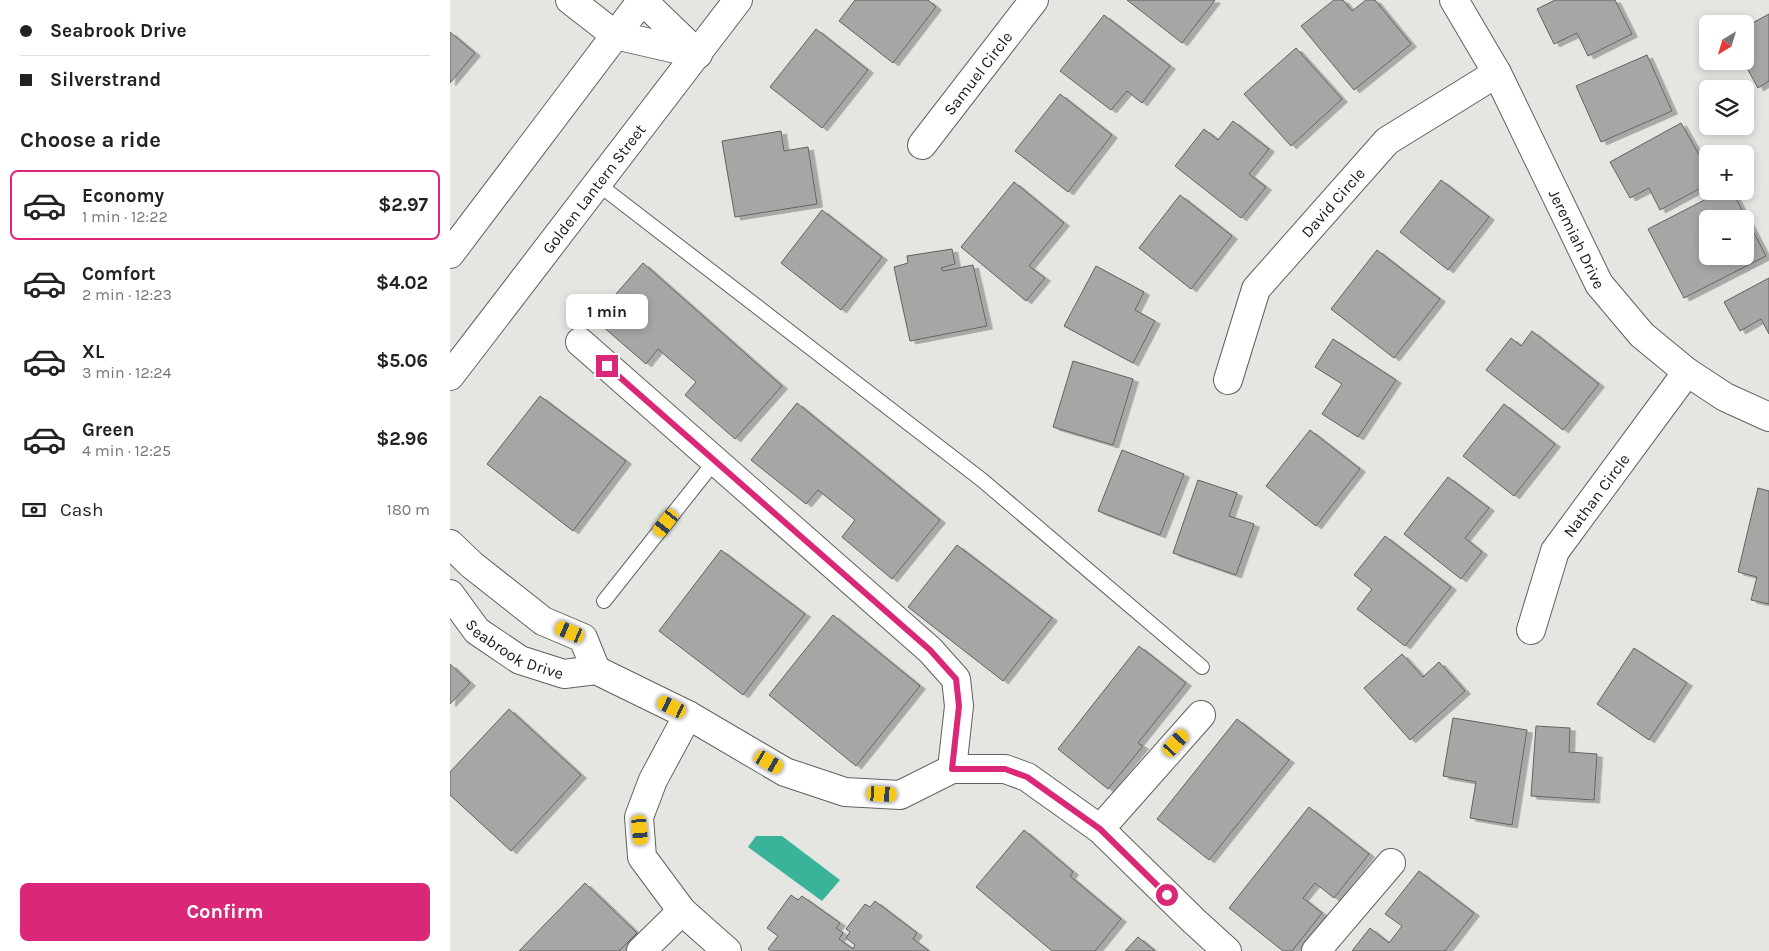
<!DOCTYPE html>
<meta charset="utf-8">
<style>
body{margin:0;font-family:Karla,sans-serif;background:#f2f2f2;color:#222;height:100vh;display:flex;flex-direction:column;font-size:19px;white-space:nowrap}
*{box-sizing:border-box;margin:0}
p{font-size:16px;color:#767676}
.icon{flex:none;width:28px;height:28px;fill:none;stroke:currentColor;stroke-width:2;stroke-linecap:round;stroke-linejoin:round}
.map{position:relative;flex:1;overflow:hidden}
.drawer{display:flex;flex-direction:column;background:#fff;width:450px}
.drawer>*{flex:none}
.top-card{display:grid;align-content:center;height:110px;padding:0 20px;background:#fff}
.needle{width:32px;rotate:218deg}
.fabs{position:absolute;left:1249px;top:15px;display:grid;gap:10px}
.fabs a{display:grid;place-items:center;width:55px;height:55px;border-radius:8px;background:#fff;box-shadow:0 2px 8px #0003;font-size:25px}
.end{position:absolute;width:22px;height:22px;margin:-11px;border:6px solid #db2777;background:#fff;box-shadow:0 0 0 2px #fff}
.from{border-radius:50%}
.bubble{position:absolute;height:35px;border-radius:8px;background:#fff;box-shadow:0 2px 8px #0003;font-size:16px;font-weight:700;line-height:35px;text-align:center}
.car{position:absolute;width:15px;height:30px;margin:-15px -8px;border-radius:6px;box-shadow:0 0 4px 1px #0007;background:linear-gradient(#f5c518 24%,#345 0 40%,#f5c518 0 76%,#345 0 86%,#f5c518 0)}
.top-card b{display:flex;align-items:center;gap:18px;height:48px;font-size:19px}
.top-card b+b{border-top:1px solid #e0e0e0}
.top-card i{width:12px;height:12px;background:#222}
ul{padding:0;list-style:none}
li{display:flex;align-items:center;gap:15px;height:70px;margin:0 10px 8px;padding:0 10px;border:2px solid transparent;border-radius:8px}
li div{flex:1}
li b{display:block;font-size:19px}
li em{font-style:normal;font-weight:700}
li.on{border-color:#db2777}
li>.icon{width:45px;height:45px;stroke-width:1.5}
h2{padding:0 20px;font-size:22px;line-height:60px}
.pay{display:flex;align-items:center;gap:12px;height:55px;padding:0 20px;font-size:19px}
.pay p{margin-inline-start:auto}
.primary-button{display:flex;gap:10px;margin-top:auto;padding:10px 20px}
.primary-button a{flex:1;height:58px;border-radius:8px;background:#db2777;color:#fff;font-size:20px;font-weight:700;line-height:58px;text-align:center}
main{display:flex;flex:1;min-height:0}
.map>svg:first-child{display:block}
.water{fill:#39b39a}
.building{fill:#a5a7a5;stroke:#606260;fill-rule:evenodd;filter:url(#shadow)}
.lines{fill:none;stroke-linecap:round;stroke-linejoin:round}
.service-casing{stroke:#60605e;stroke-width:16}
.minor-casing{stroke:#60605e;stroke-width:30}
.primary-casing{stroke:#60605e;stroke-width:30}
.service{stroke:#fff;stroke-width:14}
.minor{stroke:#fff;stroke-width:28}
.primary{stroke:#fff;stroke-width:28}
.route{stroke:#db2777;stroke-width:6}
.labels{text-anchor:middle;stroke-width:4;stroke-linejoin:round;paint-order:stroke}
.street-label{font-size:16px;fill:#171716;stroke:#f2f2ef}
</style>
<main>
<section class="drawer">
<div class="top-card">
<b><i class="from"></i>Seabrook Drive</b>
<b><i></i>Silverstrand</b>
</div>
<h2>Choose a ride</h2>
<ul>
<li class="on"><svg class="icon" aria-label="car" viewBox="0 0 24 24"><path d="M5 17H2v-5l4-1 3-4h7l3 4 3 1v5h-3M9 17h6M6 11h13"/><circle cx="7" cy="17" r="2"/><circle cx="17" cy="17" r="2"/></svg><div><b>Economy</b><p>1 min · 12:22</p></div><em>$2.97</em></li>
<li><svg class="icon" aria-label="car" viewBox="0 0 24 24"><path d="M5 17H2v-5l4-1 3-4h7l3 4 3 1v5h-3M9 17h6M6 11h13"/><circle cx="7" cy="17" r="2"/><circle cx="17" cy="17" r="2"/></svg><div><b>Comfort</b><p>2 min · 12:23</p></div><em>$4.02</em></li>
<li><svg class="icon" aria-label="car" viewBox="0 0 24 24"><path d="M5 17H2v-5l4-1 3-4h7l3 4 3 1v5h-3M9 17h6M6 11h13"/><circle cx="7" cy="17" r="2"/><circle cx="17" cy="17" r="2"/></svg><div><b>XL</b><p>3 min · 12:24</p></div><em>$5.06</em></li>
<li><svg class="icon" aria-label="car" viewBox="0 0 24 24"><path d="M5 17H2v-5l4-1 3-4h7l3 4 3 1v5h-3M9 17h6M6 11h13"/><circle cx="7" cy="17" r="2"/><circle cx="17" cy="17" r="2"/></svg><div><b>Green</b><p>4 min · 12:25</p></div><em>$2.96</em></li>
</ul>
<div class="pay"><svg class="icon" aria-label="cash" viewBox="0 0 24 24"><path d="M3 7h18v10H3z"/><circle cx="12" cy="12" r="2"/></svg>Cash<p>180 m</p></div>
<div class="primary-button"><a>Confirm</a></div>
</section>
<div class="map">
<svg width="1319" height="951" viewBox="0 0 1319 951">
<defs>
<filter id="shadow"><feDropShadow dx="5.5" dy="3" stdDeviation="0" flood-color="#0004"/></filter>
</defs>
<rect width="100%" height="100%" fill="#e5e5e2"/>
<!-- water -->
<path class="water" d="M 306,836 L 332,836 L 390,880 L 372,901 L 298,847 Z"/>
<!-- building -->
<path class="building" d="M 405,0 L 478,0 L 486,7 L 443,63 L 389,21 Z
M 677,0 L 765,0 L 732,43 Z
M 884,0 L 893,0 L 902,11 L 916,0 L 925,0 L 961,44 L 904,90 L 851,26 Z
M 1105,0 L 1165,0 L 1182,34 L 1138,56 L 1127,33 L 1104,44 L 1087,9 Z
M 1319,14 L 1319,81 L 1308,88 L 1293,61 L 1295,61 L 1295,27 Z
M 654,15 L 720,66 L 692,103 L 677,91 L 661,110 L 610,71 Z
M 366,29 L 418,70 L 372,128 L 320,87 Z
M 0,32 L 25,53 L 0,83 Z
M 846,48 L 892,99 L 841,146 L 794,94 Z
M 1197,55 L 1222,111 L 1151,142 L 1126,86 Z
M 610,94 L 662,135 L 618,192 L 565,151 Z
M 783,121 L 819,149 L 799,174 L 816,187 L 791,218 L 725,166 L 754,129 L 768,140 Z
M 1231,123 L 1258,170 L 1258,184 L 1210,210 L 1199,188 L 1180,198 L 1160,162 Z
M 331,131 L 334,151 L 358,147 L 367,204 L 285,217 L 272,141 Z
M 991,180 L 1039,217 L 998,270 L 950,232 Z
M 564,182 L 614,223 L 579,266 L 595,278 L 576,301 L 511,247 Z
M 1272,191 L 1282,191 L 1316,256 L 1234,298 L 1198,229 ZM 1258,219 L 1295,219 L 1295,256 L 1258,256 Z
M 730,195 L 782,236 L 741,289 L 689,248 Z
M 372,210 L 432,257 L 391,310 L 331,263 Z
M 502,249 L 505,264 L 491,268 L 493,271 L 523,265 L 537,326 L 460,341 L 444,267 L 458,263 L 457,256 Z
M 927,250 L 990,299 L 944,358 L 881,309 Z
M 193,263 L 332,386 L 285,439 L 235,395 L 246,382 L 208,349 L 196,364 L 144,319 Z
M 646,266 L 694,292 L 685,310 L 705,321 L 683,363 L 614,326 Z
M 1319,278 L 1319,334 L 1311,319 L 1290,331 L 1274,302 Z
M 1082,331 L 1149,384 L 1113,430 L 1036,370 L 1061,338 L 1071,346 Z
M 883,339 L 946,380 L 908,437 L 872,414 L 892,384 L 865,367 Z
M 623,361 L 683,379 L 663,445 L 603,427 Z
M 90,396 L 176,461 L 123,531 L 37,464 Z
M 347,403 L 490,520 L 442,579 L 392,537 L 405,520 L 368,490 L 356,504 L 301,460 Z
M 1054,404 L 1105,444 L 1064,496 L 1013,456 Z
M 860,430 L 910,469 L 866,526 L 816,486 Z
M 672,450 L 734,474 L 710,535 L 648,511 Z
M 998,477 L 1039,508 L 1015,538 L 1032,552 L 1011,579 L 954,534 Z
M 748,480 L 787,493 L 779,516 L 804,524 L 786,575 L 723,553 Z
M 1308,488 L 1319,491 L 1319,604 L 1301,600 L 1307,577 L 1288,572 Z
M 935,536 L 1001,587 L 955,646 L 907,609 L 922,589 L 904,575 Z
M 507,545 L 602,618 L 553,681 L 458,607 Z
M 271,550 L 355,614 L 293,695 L 209,631 Z
M 383,615 L 470,686 L 406,766 L 319,695 Z
M 689,646 L 736,683 L 688,743 L 693,746 L 658,789 L 608,749 Z
M 1184,648 L 1237,683 L 1199,740 L 1147,704 Z
M 952,654 L 973,677 L 989,662 L 1015,691 L 960,740 L 914,688 Z
M 0,664 L 20,683 L 0,704 Z
M 59,709 L 131,775 L 61,851 L 0,795 L 0,772 Z
M 1003,718 L 1077,730 L 1062,825 L 1020,818 L 1026,782 L 993,776 Z
M 787,719 L 839,760 L 759,860 L 707,819 Z
M 1086,726 L 1120,728 L 1119,752 L 1147,754 L 1144,800 L 1081,796 Z
M 859,807 L 919,854 L 884,898 L 865,883 L 853,898 L 872,913 L 842,951 L 833,951 L 779,908 Z
M 574,830 L 623,872 L 620,876 L 671,919 L 645,951 L 602,951 L 526,887 Z
M 969,871 L 1024,913 L 995,951 L 902,951 L 920,928 L 939,943 L 952,926 L 935,914 Z
M 135,883 L 187,933 L 169,951 L 69,951 Z
M 341,895 L 348,900 L 352,896 L 390,923 L 386,928 L 393,933 L 389,939 L 403,949 L 405,945 L 396,938 L 400,932 L 396,929 L 415,904 L 420,907 L 425,901 L 467,933 L 463,939 L 479,951 L 321,951 L 318,949 L 328,936 L 317,928 Z
M 688,937 L 705,951 L 675,951 Z"/>
<g class="lines">
<defs>
<path id="service" d="M 148,184 L 532,480 L 752,667
M 154,601 L 265,461"/>
<g id="minor">
<path d="M 120,0 L 165,35 L 248,54"/>
<path d="M 192,0 L 248,54"/>
<path id="s1" d="M 1004,0 L 1047,73 L 1149,284 L 1192,335 L 1237,372 L 1275,397 L 1319,417"/>
<path id="s2" d="M 472,145 L 584,0"/>
<path d="M 130,342 L 480,650 L 506,679 L 509,706 L 502,769"/>
<path id="s3" d="M 778,380 L 806,289 L 937,141 L 1047,73"/>
<path d="M 0,544 L 22,565 L 93,621 L 133,638 L 146,670"/>
<path id="s4" d="M 0,594 L 27,631 L 70,660 L 114,674 L 146,670 L 238,715 L 335,772 L 395,792 L 450,795 L 502,769 L 555,769 L 577,777 L 650,829 L 744,921 L 777,951"/>
<path id="s5" d="M 1081,630 L 1105,551 L 1237,372"/>
<path d="M 238,715 L 203,780 L 189,817 L 192,857 L 232,911 L 277,951"/>
<path d="M 650,829 L 751,715"/>
<path d="M 191,951 L 232,911"/>
<path d="M 866,951 L 941,863"/>
</g>
<g id="primary">
<path d="M 0,254 L 192,0"/>
<path id="s6" d="M 0,376 L 288,0"/>
</g>
</defs>
<!-- service casing -->
<use href="#service" class="service-casing"/>
<!-- minor casing -->
<use href="#minor" class="minor-casing"/>
<!-- primary casing -->
<use href="#primary" class="primary-casing"/>
<!-- service -->
<use href="#service" class="service"/>
<!-- minor -->
<use href="#minor" class="minor"/>
<!-- primary -->
<use href="#primary" class="primary"/>
</g>
<g class="lines">
<!-- route -->
<path class="route" d="M 157,366 L 480,650 L 506,679 L 509,706 L 502,769 L 555,769 L 577,777 L 650,829 L 717,895"/>
</g>
<g class="labels">
<!-- street labels -->
<g class="street-label">
<text dy="6" stroke="none"><textPath href="#s2" startOffset="91">Samuel Circle</textPath></text>
<text dy="6" stroke="none"><textPath href="#s6" startOffset="236">Golden Lantern Street</textPath></text>
<text dy="6" stroke="none"><textPath href="#s3" startOffset="211">David Circle</textPath></text>
<text dy="6" stroke="none"><textPath href="#s1" startOffset="269">Jeremiah Drive</textPath></text>
<text dy="6" stroke="none"><textPath href="#s5" startOffset="152">Nathan Circle</textPath></text>
<text dy="6" stroke="none"><textPath href="#s4" startOffset="88">Seabrook Drive</textPath></text>
</g>
</g>
</svg>
<div class="fabs">
<a><svg class="needle" viewBox="-14 -14 28 28"><path d="M0-13l5 13h-10z" fill="#e53935"/><path d="M0 13l5-13h-10z" fill="#767676"/></svg></a>
<a><svg class="icon" aria-label="layers" viewBox="0 0 24 24"><path d="M12 4l9 5-9 5-9-5zM3 14l9 5 9-5"/></svg></a>
<a>+</a>
<a>−</a>
</div>
<i class="end from" style="left:717px;top:895px"></i>
<i class="end" style="left:157px;top:366px"></i>
<div class="bubble" style="left:116px;top:294px;width:82px">1 min</div>
<i class="car" style="left:216px;top:523px;rotate:218deg"></i>
<i class="car" style="left:120px;top:632px;rotate:293deg"></i>
<i class="car" style="left:222px;top:707px;rotate:296deg"></i>
<i class="car" style="left:726px;top:743px;rotate:42deg"></i>
<i class="car" style="left:319px;top:762px;rotate:120deg"></i>
<i class="car" style="left:432px;top:794px;rotate:93deg"></i>
<i class="car" style="left:190px;top:830px;rotate:175deg"></i>
</div>
</main>
